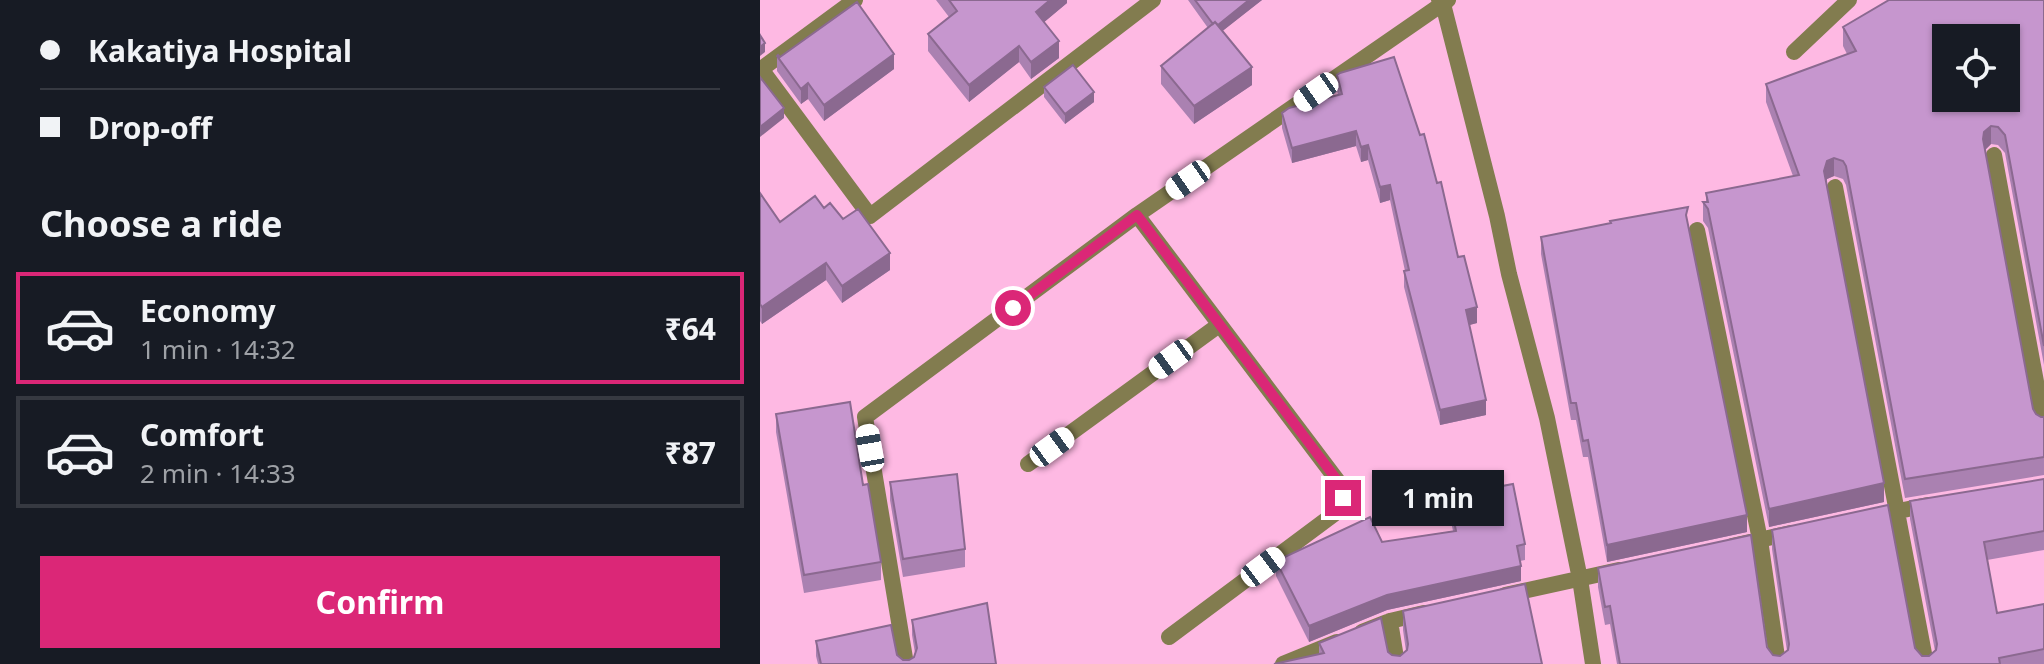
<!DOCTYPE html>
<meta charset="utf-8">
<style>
body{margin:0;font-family:"Noto Sans",sans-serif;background:#20242c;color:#f1f3f6;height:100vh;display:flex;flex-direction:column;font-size:30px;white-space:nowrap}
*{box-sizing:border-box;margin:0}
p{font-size:26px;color:#9ea1a6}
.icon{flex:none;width:44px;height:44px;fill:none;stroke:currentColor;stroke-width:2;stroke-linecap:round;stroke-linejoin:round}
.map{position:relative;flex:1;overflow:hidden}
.sheet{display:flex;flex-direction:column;background:#171b24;width:760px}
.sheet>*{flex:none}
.guide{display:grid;align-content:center;height:176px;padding:0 40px;background:#171b24}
.fabs{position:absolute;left:1172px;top:24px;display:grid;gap:16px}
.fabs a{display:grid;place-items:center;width:88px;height:88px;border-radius:0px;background:#171b24;box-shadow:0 2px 6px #0004;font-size:40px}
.end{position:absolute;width:36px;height:36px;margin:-18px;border:10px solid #db2777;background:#fff;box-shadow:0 0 0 4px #fff}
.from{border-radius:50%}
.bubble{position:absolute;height:56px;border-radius:0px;background:#171b24;box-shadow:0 2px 6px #0004;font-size:26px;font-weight:700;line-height:56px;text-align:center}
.car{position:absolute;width:24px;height:48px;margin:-24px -12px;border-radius:10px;box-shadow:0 0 6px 2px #0007;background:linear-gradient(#fff 24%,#345 0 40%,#fff 0 76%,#345 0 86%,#fff 0)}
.guide b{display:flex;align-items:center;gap:28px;height:76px;font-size:30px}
.guide b+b{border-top:2px solid #363941}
.guide i{width:20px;height:20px;background:#f1f3f6}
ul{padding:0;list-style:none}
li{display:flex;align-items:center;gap:24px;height:112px;margin:0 16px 12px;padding:0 24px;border:4px solid #363941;border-radius:0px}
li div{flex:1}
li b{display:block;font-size:30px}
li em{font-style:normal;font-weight:700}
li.selected{border-color:#db2777}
li>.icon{width:72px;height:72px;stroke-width:1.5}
h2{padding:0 40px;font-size:36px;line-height:96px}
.button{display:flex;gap:16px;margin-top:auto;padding:16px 40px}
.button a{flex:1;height:92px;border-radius:0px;background:#db2777;color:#fff;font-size:32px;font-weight:700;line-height:92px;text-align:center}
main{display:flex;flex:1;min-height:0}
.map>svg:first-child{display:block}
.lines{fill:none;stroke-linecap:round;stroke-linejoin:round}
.minor{stroke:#827c4f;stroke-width:16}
.wall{fill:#aa81b1}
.shaded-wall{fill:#8b6990}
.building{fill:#c696ce;stroke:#8b6990;stroke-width:2;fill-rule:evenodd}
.route{stroke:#db2777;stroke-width:10}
</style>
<main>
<section class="sheet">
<div class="guide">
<b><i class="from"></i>Kakatiya Hospital</b>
<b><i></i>Drop-off</b>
</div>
<h2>Choose a ride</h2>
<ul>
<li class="selected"><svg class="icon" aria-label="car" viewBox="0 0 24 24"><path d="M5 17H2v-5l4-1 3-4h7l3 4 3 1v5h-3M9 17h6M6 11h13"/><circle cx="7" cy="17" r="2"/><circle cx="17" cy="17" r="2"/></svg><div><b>Economy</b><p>1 min · 14:32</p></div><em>₹64</em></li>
<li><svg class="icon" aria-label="car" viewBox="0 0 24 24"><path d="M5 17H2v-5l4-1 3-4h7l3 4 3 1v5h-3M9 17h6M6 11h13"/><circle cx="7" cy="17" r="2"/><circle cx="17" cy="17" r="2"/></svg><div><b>Comfort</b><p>2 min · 14:33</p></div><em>₹87</em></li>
</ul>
<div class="button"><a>Confirm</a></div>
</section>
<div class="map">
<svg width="1284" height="664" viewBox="0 0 1284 664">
<rect width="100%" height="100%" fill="#feb9e3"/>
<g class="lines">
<!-- minor -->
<path class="minor" d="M 679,0 L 683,4 L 737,216 L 749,274 L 787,418 L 820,579 L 833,664
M 1034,52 L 1089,0
M 1,69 L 110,216 L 393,0
M 0,70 L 95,0
M 1234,155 L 1284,425
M 1075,187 L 1166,664
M 377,215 L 580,484 L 583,498 L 574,514 L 409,637
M 937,230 L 1000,540 L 1018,664
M 268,464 L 459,325
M 1109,517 L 1168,505
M 972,546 L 1031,533
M 745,595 L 859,570
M 630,621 L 637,664
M 602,632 L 630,621 L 664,613
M 146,664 L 105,417 L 377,215 L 688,0
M 523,664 L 577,642"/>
</g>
<!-- wall -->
<path class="wall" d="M 176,0 L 307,0 L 307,3 L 284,22 L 299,58 L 271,79 L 259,62 L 209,102 L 168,51 L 168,34 L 189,17 Z
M 428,0 L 502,0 L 462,31 L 492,85 L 434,124 L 401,84 L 401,66 L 448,28 Z
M 1284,0 L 1284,365 L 1245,153 L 1238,145 L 1231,144 L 1225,150 L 1273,409 L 1276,414 L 1281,417 L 1284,417 L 1284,475 L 1145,498 L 1086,185 L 1083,179 L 1074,176 L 1067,179 L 1066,182 L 1124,502 L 1009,527 L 948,228 L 943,221 L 943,202 L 946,202 L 946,193 L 1033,176 L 1006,102 L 1006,84 L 1087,54 L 1083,46 L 1083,27 Z
M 17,56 L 20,57 L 134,69 L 64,121 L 48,99 L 41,104 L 17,71 Z
M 577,75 L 698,257 L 717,323 L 709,325 L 726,415 L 680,425 L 644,287 L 644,271 L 645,271 L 630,200 L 620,203 L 608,160 L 601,162 L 596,146 L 532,163 L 522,128 L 522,113 L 578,95 L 577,90 Z
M 284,87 L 334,102 L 305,124 L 284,97 Z
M 0,193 L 20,222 L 64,208 L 83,219 L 130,270 L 82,303 L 66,280 L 2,324 L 0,321 Z
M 928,225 L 987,532 L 847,562 L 828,457 L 823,457 L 816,420 L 811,420 L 781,254 L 781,237 Z
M 16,414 L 103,485 L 121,562 L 121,580 L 44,593 L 16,432 Z
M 1284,479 L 1284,550 L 1227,560 L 1237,613 L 1284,604 L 1284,664 L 857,664 L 850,624 L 845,625 L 838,587 L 838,568 L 1007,647 L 1013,655 L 1020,656 L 1027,651 L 1012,549 L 1012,530 L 1155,648 L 1162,656 L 1169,656 L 1175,651 L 1150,519 L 1150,501 Z
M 130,482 L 205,549 L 205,567 L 143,577 L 130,500 Z
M 689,496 L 765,544 L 765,560 L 760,561 L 761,581 L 627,610 L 549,642 L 516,576 L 516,561 L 622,542 L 693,531 L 689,512 Z
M 643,611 L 782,664 L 559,654 L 559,643 L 628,652 L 632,655 L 640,656 L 646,651 L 643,630 Z
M 152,620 L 236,664 L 58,664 L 56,656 L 56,641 L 137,655 L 143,660 L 149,660 L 154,657 L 155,653 L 152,635 Z"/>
<!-- shaded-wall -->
<path class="shaded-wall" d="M 290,0 L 307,0 L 307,3 L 276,29 L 276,12 Z
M 489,0 L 502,0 L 455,37 L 455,27 Z
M 299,41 L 299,58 L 271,79 L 271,62 Z
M 5,43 L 5,52 L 0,56 L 0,47 Z
M 259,46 L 259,62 L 209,102 L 209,85 Z
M 134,54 L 134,69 L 64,121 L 64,105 Z
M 492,67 L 492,85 L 434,124 L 434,106 Z
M 48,83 L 48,99 L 41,104 L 41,89 Z
M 334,92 L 334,102 L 305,124 L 305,114 Z
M 24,108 L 24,118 L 0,137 L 0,127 Z
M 1231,126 L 1231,144 L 1224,151 L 1224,132 Z
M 596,131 L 596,146 L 532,163 L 532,148 Z
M 608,145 L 608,160 L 601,162 L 601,147 Z
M 1074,158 L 1074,176 L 1067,179 L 1064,189 L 1064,171 L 1067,161 Z
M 630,185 L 630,200 L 620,203 L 620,187 Z
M 130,253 L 130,270 L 82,303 L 82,286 Z
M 66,263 L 66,280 L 2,324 L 2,307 Z
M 717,307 L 717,323 L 706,326 L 706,310 Z
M 726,400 L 726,415 L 680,425 L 680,410 Z
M 1124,483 L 1124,502 L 1009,527 L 1009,509 Z
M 987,515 L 987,532 L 847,562 L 847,545 Z
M 761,566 L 761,581 L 627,610 L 549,642 L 549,626 L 627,595 Z"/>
<!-- building -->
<path class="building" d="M 189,0 L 290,0 L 276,12 L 299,41 L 271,62 L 259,46 L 209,85 L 168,34 L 197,11 Z
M 435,0 L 489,0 L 458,25 L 455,22 L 453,24 Z
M 1129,0 L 1284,0 L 1284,346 L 1245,135 L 1238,127 L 1231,126 L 1224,132 L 1223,139 L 1273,409 L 1276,414 L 1281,417 L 1284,417 L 1284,457 L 1145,479 L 1086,166 L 1083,161 L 1074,158 L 1067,161 L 1064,171 L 1124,483 L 1009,509 L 948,209 L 943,202 L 948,202 L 946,193 L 1039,175 L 1006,84 L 1096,51 L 1083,27 ZM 1186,38 L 1246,38 L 1246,98 L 1186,98 Z
M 97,2 L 134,54 L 64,105 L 48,83 L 41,89 L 17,56 L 18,55 L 20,57 Z
M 455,22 L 492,67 L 434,106 L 401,66 Z
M 0,35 L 5,43 L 0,47 Z
M 634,57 L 660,135 L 664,134 L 677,183 L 681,182 L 698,257 L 704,256 L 717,307 L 706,310 L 726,400 L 680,410 L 644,271 L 649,270 L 630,185 L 620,187 L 608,145 L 601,147 L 596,131 L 532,148 L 522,113 L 529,108 L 582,94 L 577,75 L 580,73 Z
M 313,65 L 334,92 L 305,114 L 284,87 Z
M 0,77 L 24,108 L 0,127 Z
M 0,193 L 20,222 L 55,196 L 64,208 L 70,203 L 83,219 L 98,209 L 130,253 L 82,286 L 66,263 L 2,307 L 0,304 Z
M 928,207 L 926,215 L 987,515 L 847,545 L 828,440 L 823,441 L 816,403 L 811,403 L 781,237 L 851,223 L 850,221 Z
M 90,402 L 103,485 L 108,484 L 121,562 L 44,575 L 16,414 Z
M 197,474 L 205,549 L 143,559 L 130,482 Z
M 1284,479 L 1284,531 L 1224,542 L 1237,613 L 1284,604 L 1284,649 L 1239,658 L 1240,664 L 860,664 L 850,606 L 845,607 L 838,568 L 991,535 L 1007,647 L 1013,655 L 1020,656 L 1028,650 L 1029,644 L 1012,530 L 1128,505 L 1155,648 L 1162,656 L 1169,656 L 1176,650 L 1177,644 L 1150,501 Z
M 753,484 L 765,544 L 757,546 L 761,566 L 627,595 L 549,626 L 516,561 L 610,517 L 622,542 L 696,531 L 689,496 Z
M 765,584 L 782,664 L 514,664 L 564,653 L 559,643 L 621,618 L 628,652 L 632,655 L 640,656 L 647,650 L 648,644 L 643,611 Z
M 227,603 L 236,664 L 61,664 L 56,641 L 131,625 L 137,655 L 143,660 L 149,660 L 154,657 L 157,648 L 152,620 Z"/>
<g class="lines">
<!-- route -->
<path class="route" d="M 253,308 L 377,215 L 580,484 L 583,498"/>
</g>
</svg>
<div class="fabs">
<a><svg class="icon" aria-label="locate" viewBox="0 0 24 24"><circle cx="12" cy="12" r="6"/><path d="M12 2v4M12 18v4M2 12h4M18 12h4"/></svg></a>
</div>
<i class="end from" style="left:253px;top:308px"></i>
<i class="end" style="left:583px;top:498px"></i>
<div class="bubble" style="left:612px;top:470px;width:132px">1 min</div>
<i class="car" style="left:556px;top:92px;rotate:235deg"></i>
<i class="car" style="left:428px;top:180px;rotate:235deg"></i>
<i class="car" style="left:411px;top:359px;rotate:234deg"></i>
<i class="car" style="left:292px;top:447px;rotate:54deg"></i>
<i class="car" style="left:110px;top:448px;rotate:350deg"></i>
<i class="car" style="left:503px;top:567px;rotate:53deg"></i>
</div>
</main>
